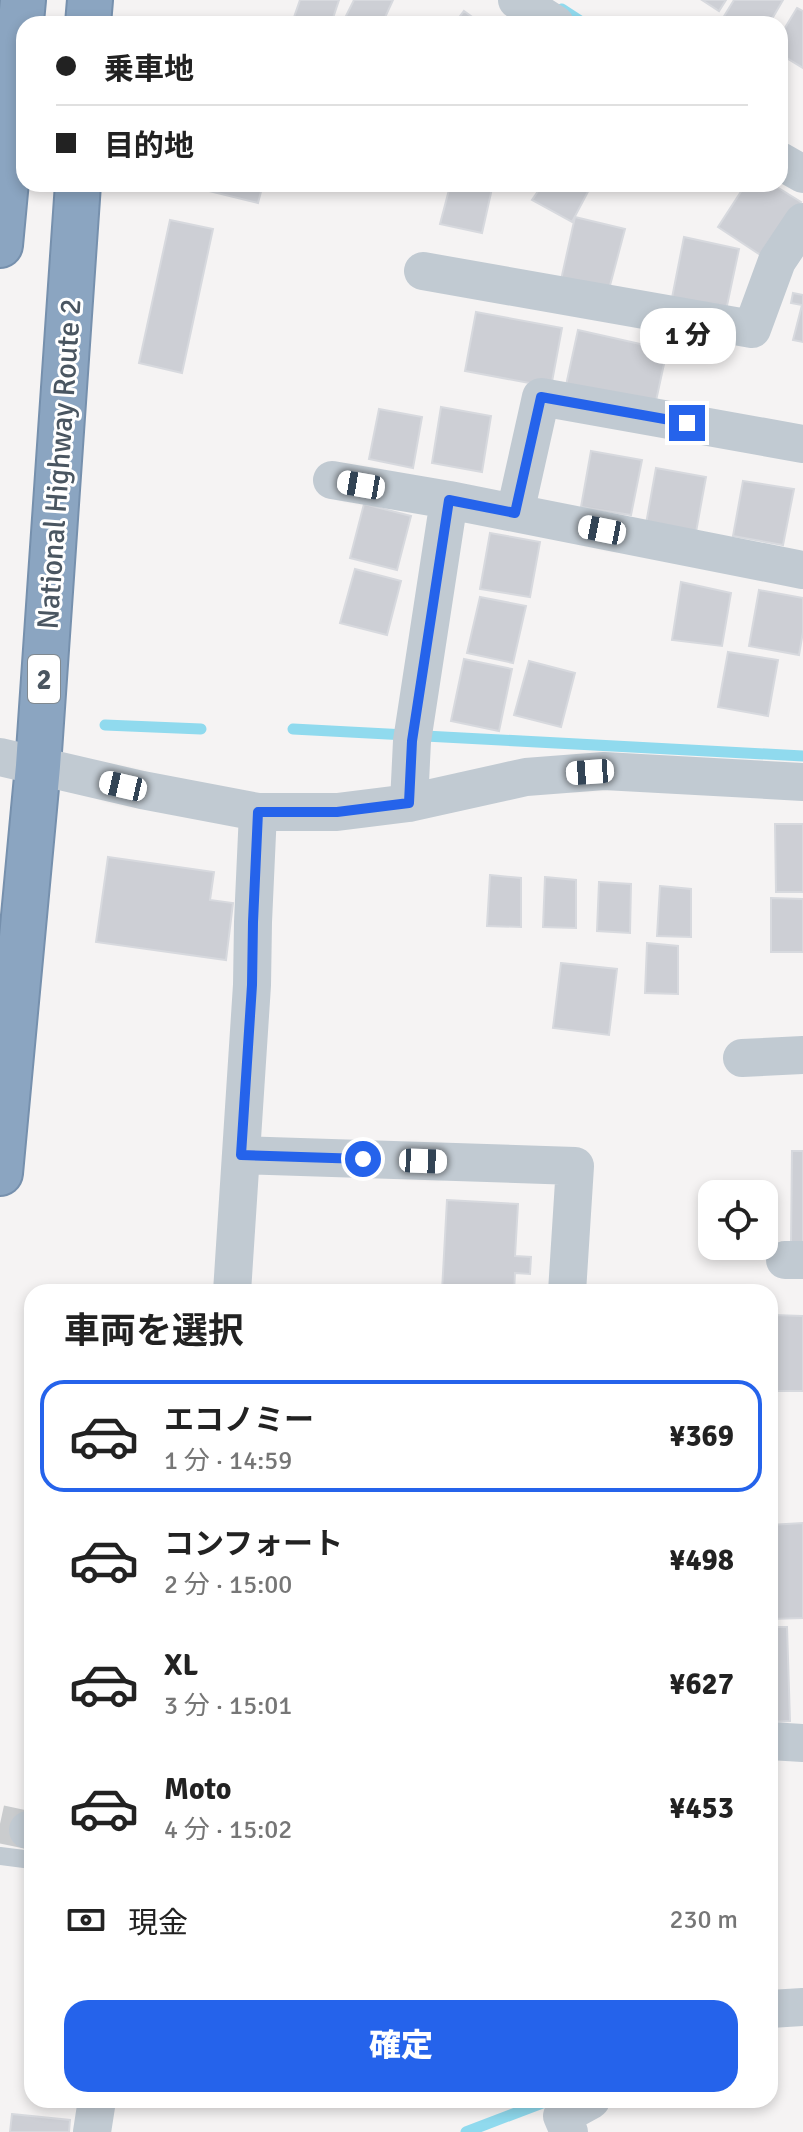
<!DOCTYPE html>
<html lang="ja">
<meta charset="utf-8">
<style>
body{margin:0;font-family:Signika,"Noto Sans JP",sans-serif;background:#f6f6f6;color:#222;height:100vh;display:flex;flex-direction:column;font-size:30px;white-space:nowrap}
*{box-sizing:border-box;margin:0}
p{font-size:26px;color:#767676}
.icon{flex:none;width:44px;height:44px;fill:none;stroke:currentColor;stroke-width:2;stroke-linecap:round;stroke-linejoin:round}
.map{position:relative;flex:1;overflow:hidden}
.sheet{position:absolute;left:24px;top:1284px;width:754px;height:824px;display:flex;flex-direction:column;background:#fff;border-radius:24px;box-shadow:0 4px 12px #0003}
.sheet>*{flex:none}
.top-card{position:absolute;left:16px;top:16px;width:772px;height:176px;border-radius:24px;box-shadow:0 4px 12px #0003;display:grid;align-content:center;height:176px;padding:0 40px;background:#fff}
.tools{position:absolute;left:698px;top:1180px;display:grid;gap:16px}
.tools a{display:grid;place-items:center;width:80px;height:80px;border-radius:16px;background:#fff;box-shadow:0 4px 12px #0003;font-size:40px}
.end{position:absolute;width:36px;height:36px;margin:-18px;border:10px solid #2563eb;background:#fff;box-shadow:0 0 0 4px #fff}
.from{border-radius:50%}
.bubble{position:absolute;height:56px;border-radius:24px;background:#fff;box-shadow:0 4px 12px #0003;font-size:26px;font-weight:800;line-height:56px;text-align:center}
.car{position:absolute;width:24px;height:48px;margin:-24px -12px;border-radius:10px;box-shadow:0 0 6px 2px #0007;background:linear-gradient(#fff 24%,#345 0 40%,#fff 0 76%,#345 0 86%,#fff 0)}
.top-card b{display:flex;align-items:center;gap:28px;height:76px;font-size:30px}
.top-card b+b{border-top:2px solid #e0e0e0}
.top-card i{width:20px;height:20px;background:#222}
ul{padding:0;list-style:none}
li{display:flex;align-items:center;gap:24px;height:112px;margin:0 16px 12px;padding:0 24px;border:4px solid transparent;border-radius:24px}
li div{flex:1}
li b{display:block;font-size:30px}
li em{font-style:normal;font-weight:800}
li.current{border-color:#2563eb}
li>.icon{width:72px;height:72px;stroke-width:1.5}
h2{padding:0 40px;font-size:36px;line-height:96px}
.pay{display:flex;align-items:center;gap:20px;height:88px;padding:0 40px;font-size:30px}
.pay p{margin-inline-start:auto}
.primary-button{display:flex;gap:16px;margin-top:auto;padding:16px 40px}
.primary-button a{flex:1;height:92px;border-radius:24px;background:#2563eb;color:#fff;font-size:32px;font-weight:800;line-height:92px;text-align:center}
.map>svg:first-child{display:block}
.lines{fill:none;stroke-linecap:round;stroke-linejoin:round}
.stream{stroke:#90daee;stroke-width:11}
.building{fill:#cdcfd5;stroke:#d7d9de;stroke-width:2}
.street-tunnel{stroke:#caccce;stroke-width:38;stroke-dasharray:38 19;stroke-linecap:butt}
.highway-casing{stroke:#7690ad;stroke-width:48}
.lane{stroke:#c1cad2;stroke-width:18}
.street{stroke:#c1cad2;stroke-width:38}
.highway{stroke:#8ba5c1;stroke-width:44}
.route{stroke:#2563eb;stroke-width:10}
.labels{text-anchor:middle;stroke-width:6;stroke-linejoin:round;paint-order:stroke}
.shield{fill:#fff;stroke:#808990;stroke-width:2}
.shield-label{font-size:28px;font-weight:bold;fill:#4a5661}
.street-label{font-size:30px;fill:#4a5661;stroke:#fff}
</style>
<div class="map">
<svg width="803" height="2132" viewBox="0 0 803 2132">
<rect width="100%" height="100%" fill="#f5f3f3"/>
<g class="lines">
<!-- stream -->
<path class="stream" d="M 562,9 L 585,24
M 105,725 L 201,729
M 293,729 L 803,756
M 466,2132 L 550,2100"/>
</g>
<!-- building -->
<path class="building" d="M 300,0 L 339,0 L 331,24 L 306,24 L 293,20 Z
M 354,0 L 393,0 L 382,24 L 342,24 Z
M 702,0 L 726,0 L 719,11 Z
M 734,0 L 783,0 L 769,24 L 733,24 L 723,18 Z
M 797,8 L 803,11 L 803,68 L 780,54 L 780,36 Z
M 464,11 L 482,24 L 454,24 Z
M 210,184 L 263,184 L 258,203 L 209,191 Z
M 436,184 L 493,184 L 482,233 L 440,224 L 450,186 Z
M 543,184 L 592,184 L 572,222 L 532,200 Z
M 746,184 L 772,184 L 801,202 L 765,258 L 718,227 Z
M 575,217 L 625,229 L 608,293 L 561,280 Z
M 170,220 L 213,229 L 182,373 L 139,363 Z
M 684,237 L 739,249 L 725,315 L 671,303 Z
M 793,293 L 803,295 L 803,342 L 793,340 L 802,305 L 791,303 Z
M 476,312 L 562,328 L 551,387 L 465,371 Z
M 578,330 L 667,350 L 654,410 L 565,390 Z
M 441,407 L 491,416 L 482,472 L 432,463 Z
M 379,409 L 422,417 L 413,468 L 369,459 Z
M 591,451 L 642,460 L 631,515 L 581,507 Z
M 656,468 L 706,477 L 696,532 L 646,524 Z
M 743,481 L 794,489 L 783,545 L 733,536 Z
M 364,504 L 411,516 L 397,570 L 350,558 Z
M 490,533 L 540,542 L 530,597 L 480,589 Z
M 355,569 L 401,581 L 387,635 L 340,623 Z
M 681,582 L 731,593 L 722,646 L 672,640 Z
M 759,590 L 803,598 L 803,632 L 799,655 L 749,646 Z
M 480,597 L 526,606 L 513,663 L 467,653 Z
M 728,652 L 778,660 L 768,716 L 718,707 Z
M 464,659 L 512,669 L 499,731 L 451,721 Z
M 529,661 L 575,673 L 561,727 L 514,715 Z
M 775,824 L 803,824 L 803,892 L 776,892 Z
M 108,857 L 214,872 L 210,900 L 233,903 L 226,960 L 96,942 Z
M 490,875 L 521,878 L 521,927 L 487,926 Z
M 545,877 L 576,880 L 576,928 L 543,927 Z
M 599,882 L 631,884 L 630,933 L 597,931 Z
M 660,886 L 691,889 L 691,937 L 657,936 Z
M 771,898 L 803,899 L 803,952 L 771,952 Z
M 647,943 L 678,946 L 678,994 L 645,993 Z
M 561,963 L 617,969 L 609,1035 L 553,1028 Z
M 792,1151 L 803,1151 L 803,1244 L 791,1243 Z
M 447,1200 L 518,1204 L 515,1256 L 531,1257 L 530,1274 L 515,1273 L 514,1292 L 442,1291 Z
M 773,1315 L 803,1316 L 803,1391 L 772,1391 Z
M 803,1523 L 803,1618 L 770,1619 L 770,1525 Z
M 770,1627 L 787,1627 L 790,1721 L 770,1722 Z
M 12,2114 L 70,2120 L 69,2132 L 10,2132 Z"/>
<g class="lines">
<!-- street-tunnel -->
<path class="street-tunnel" d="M 0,1824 L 28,1830"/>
<defs>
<path id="highway" d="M 88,24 L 90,0
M 0,245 L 23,0
M 0,1173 L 38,766 L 78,184"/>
</defs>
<!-- highway casing -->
<use href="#highway" class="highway-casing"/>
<!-- lane -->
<path class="lane" d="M 0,1856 L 32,1860"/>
<!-- street -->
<path class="street" d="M 517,0 L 555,24
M 780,161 L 803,174
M 423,271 L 752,329 L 777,261 L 803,222
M 332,480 L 449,500
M 515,513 L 541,397 L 803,444
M 0,757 L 142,790 L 258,812 L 337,812 L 409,803 L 526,777 L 604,771 L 803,782
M 409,803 L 412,741 L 449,500 L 803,570
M 742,1058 L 803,1055
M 241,1155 L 575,1166 L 567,1292
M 785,1260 L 803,1260
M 232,1292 L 252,985 L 253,922 L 258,812
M 770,1741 L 803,1743
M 28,1830 L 32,1830
M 770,2009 L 803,2007
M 92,2132 L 97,2100
M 569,2132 L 562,2116 L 591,2100"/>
<!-- highway -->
<use href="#highway" class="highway"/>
</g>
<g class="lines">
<!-- route -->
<path class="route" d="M 363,1159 L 241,1155 L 252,985 L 253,922 L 258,812 L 337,812 L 409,803 L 412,741 L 449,500 L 515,513 L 541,397 L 687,423"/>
</g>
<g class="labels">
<!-- shield labels -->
<rect class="shield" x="28" y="655" width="32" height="48" rx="6"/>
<g class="shield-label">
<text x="44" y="689">2</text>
</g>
<!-- street labels -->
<g class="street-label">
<text transform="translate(59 464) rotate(-86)" y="10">National Highway Route 2</text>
</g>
</g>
</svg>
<div class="tools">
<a><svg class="icon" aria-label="locate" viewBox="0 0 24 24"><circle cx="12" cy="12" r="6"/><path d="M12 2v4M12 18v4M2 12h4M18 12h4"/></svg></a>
</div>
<i class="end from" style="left:363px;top:1159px"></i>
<i class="end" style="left:687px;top:423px"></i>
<div class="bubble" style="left:640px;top:308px;width:96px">1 分</div>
<i class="car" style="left:361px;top:485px;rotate:280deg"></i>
<i class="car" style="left:602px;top:530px;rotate:281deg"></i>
<i class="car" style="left:590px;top:772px;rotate:266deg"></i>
<i class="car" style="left:123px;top:786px;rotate:283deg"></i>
<i class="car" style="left:423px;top:1161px;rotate:92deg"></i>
<div class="top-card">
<b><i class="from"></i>乗車地</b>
<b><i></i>目的地</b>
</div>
<section class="sheet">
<h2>車両を選択</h2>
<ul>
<li class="current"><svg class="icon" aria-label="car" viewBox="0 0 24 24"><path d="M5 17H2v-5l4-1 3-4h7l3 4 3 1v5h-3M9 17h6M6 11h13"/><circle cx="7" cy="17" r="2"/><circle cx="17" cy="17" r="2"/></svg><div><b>エコノミー</b><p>1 分 · 14:59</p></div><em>¥369</em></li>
<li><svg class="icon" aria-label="car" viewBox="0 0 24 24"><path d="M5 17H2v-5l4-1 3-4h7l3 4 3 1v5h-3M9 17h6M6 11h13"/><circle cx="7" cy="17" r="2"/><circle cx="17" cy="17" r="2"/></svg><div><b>コンフォート</b><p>2 分 · 15:00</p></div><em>¥498</em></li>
<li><svg class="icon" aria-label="car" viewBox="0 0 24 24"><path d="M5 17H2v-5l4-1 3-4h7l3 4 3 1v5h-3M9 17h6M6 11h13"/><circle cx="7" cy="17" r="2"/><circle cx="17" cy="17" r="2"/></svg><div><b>XL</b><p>3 分 · 15:01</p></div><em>¥627</em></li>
<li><svg class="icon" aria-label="car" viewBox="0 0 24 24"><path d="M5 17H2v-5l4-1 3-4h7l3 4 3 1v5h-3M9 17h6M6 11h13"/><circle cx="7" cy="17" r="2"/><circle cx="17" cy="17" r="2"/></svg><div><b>Moto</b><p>4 分 · 15:02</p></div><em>¥453</em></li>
</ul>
<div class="pay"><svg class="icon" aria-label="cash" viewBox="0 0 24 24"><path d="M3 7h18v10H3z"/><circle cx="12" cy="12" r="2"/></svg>現金<p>230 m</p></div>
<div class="primary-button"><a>確定</a></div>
</section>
</div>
